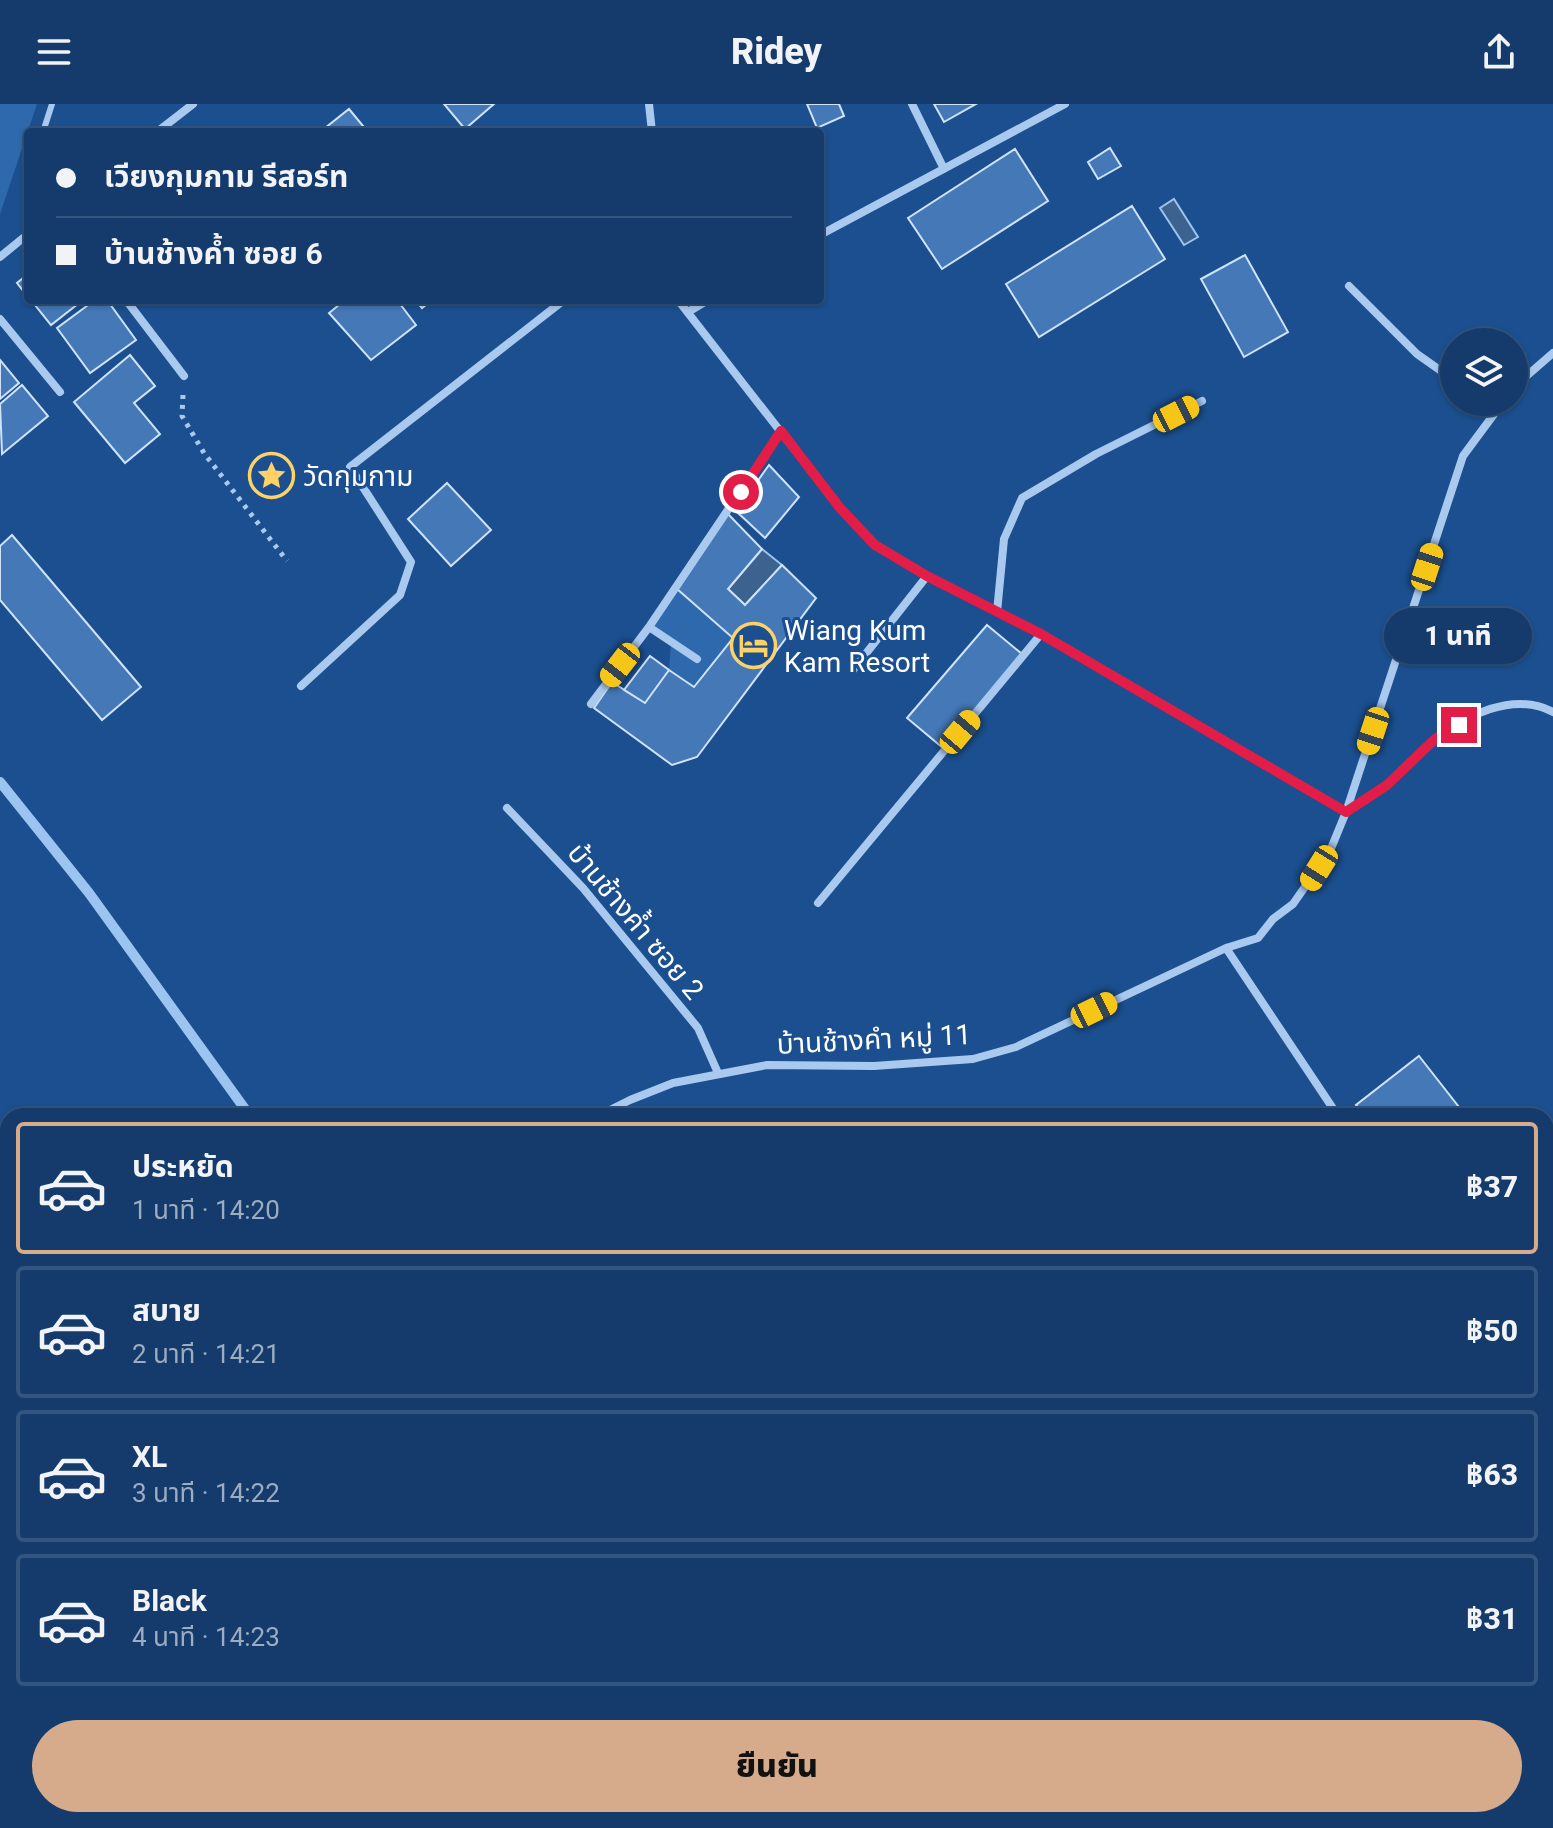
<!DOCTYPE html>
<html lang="th">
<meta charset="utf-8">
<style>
body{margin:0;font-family:Roboto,"Noto Sans Thai",sans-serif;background:#214673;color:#f1f3f6;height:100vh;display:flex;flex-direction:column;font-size:30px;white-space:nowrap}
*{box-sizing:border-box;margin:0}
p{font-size:26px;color:#9dadc1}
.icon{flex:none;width:44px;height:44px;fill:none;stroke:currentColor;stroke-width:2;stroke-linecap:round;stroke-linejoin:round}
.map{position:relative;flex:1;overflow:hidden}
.details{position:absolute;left:0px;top:1004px;width:1554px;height:720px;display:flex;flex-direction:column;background:#143b6b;border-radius:24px 24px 0 0;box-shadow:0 2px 6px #0004,0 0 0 2px #33557e}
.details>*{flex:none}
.guide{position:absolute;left:24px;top:24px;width:800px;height:176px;border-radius:8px;box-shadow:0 2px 6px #0004,0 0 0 2px #33557e;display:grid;align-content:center;height:176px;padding:0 32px;background:#143b6b}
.fabs{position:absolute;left:1440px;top:224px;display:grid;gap:16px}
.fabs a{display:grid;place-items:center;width:88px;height:88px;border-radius:50%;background:#143b6b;box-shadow:0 2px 6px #0004,0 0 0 2px #33557e;font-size:40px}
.end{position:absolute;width:36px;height:36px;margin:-18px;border:10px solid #e11d48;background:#fff;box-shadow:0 0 0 4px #fff}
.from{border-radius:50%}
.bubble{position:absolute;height:56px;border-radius:28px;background:#143b6b;box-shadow:0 2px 6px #0004,0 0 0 2px #33557e;font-size:26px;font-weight:800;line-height:56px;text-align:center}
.car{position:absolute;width:24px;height:48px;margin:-24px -12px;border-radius:10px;box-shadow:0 0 6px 2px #0007;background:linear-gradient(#f5c518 24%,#345 0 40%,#f5c518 0 76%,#345 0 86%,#f5c518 0)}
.guide b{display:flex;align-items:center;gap:28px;height:76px;font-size:30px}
.guide b+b{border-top:2px solid #33557e}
.guide i{width:20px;height:20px;background:#f1f3f6}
ul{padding:14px 0 0;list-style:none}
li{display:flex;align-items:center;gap:24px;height:132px;margin:0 16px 12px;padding:0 16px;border:4px solid #33557e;border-radius:8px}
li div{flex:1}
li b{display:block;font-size:30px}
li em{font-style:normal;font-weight:800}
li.selected{border-color:#d6ab8b}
li>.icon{width:72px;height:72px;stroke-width:1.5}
.action{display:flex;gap:16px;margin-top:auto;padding:16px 32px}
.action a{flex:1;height:92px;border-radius:48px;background:#d6ab8b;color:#111;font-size:32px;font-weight:800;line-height:92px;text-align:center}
header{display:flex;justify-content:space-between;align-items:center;height:104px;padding:0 32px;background:#143b6b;font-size:36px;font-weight:800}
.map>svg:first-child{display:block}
.green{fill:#2e69ad}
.water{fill:#3c6290;stroke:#9cc4f0;stroke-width:2}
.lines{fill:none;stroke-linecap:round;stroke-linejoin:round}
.stream{stroke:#9cc4f0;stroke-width:10}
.building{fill:#4478b7;stroke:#cfe3fa;stroke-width:2}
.path{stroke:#a9c9ee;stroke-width:5;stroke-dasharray:4 6;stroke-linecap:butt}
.service{stroke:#a9c9ee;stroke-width:6}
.minor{stroke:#a9c9ee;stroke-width:8}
.route{stroke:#e11d48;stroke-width:10}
.labels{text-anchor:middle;stroke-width:6;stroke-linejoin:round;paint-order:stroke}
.poi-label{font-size:28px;fill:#fff;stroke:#1b4f8f;text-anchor:start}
.street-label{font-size:28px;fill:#fff;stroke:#1b4f8f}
</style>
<header><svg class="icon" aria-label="menu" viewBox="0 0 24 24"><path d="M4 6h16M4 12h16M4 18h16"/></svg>Ridey<svg class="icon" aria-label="share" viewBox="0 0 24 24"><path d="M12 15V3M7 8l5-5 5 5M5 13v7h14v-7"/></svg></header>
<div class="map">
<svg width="1553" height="1724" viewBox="0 0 1553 1724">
<rect width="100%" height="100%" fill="#1b4f8f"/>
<!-- green -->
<path class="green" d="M 0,0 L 37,0 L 0,110 Z
M 676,484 L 733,534 L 694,583 L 669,566 L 671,539 L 649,523 Z"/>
<!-- water -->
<path class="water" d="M 1174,95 L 1198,133 L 1184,141 L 1160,104 Z
M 762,445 L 782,461 L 745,501 L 728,485 Z"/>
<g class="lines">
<!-- stream -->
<path class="stream" d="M 0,678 L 89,789 L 250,1012
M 463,1716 L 464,1724"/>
</g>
<!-- building -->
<path class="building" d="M 444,0 L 494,0 L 465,25 Z
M 807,0 L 839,0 L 844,12 L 817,24 Z
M 934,0 L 976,0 L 944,18 Z
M 349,5 L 368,28 L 320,28 Z
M 1110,44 L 1121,62 L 1098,75 L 1088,58 Z
M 1015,45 L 1048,97 L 942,165 L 908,114 Z
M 1132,102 L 1165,155 L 1039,233 L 1006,180 Z
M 1245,151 L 1288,228 L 1244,253 L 1201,175 Z
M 28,170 L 28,193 L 17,179 Z
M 31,196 L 83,196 L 51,221 Z
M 95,196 L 107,196 L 136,236 L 90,269 L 57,224 Z
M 345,196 L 397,196 L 416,221 L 371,256 L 329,209 Z
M 415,196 L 432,196 L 422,204 Z
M 130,251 L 155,282 L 134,299 L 160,330 L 125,359 L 74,298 Z
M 0,256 L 19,279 L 0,295 Z
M 22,281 L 48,312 L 2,350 L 0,300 Z
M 769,361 L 799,393 L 765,434 L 736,407 Z
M 447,379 L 491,426 L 451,462 L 408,415 Z
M 727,409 L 762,445 L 728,485 L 745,501 L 782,461 L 816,494 L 697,653 L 672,661 L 594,604 L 612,578 L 645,599 L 669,566 L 694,583 L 733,534 L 676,484 Z
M 12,431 L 141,583 L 102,616 L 0,496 L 0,442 Z
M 987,521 L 1022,550 L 943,644 L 907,614 Z
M 650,552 L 669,566 L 645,599 L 624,586 Z
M 1419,952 L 1466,1012 L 1365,1012 L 1356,1001 Z
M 0,1604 L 8,1615 L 8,1689 L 0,1695 Z
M 1133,1716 L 1211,1716 L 1211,1718 L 1133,1724 Z
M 1238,1716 L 1268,1716 L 1268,1724 L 1239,1724 Z"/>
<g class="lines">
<!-- path -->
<path class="path" d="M 183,291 L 182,312 L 204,349 L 287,457
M 1546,1619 L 1553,1620
M 1109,1716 L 1110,1724
M 1293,1716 L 1293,1724
M 1396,1724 L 1396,1716"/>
<!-- service -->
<path class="service" d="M 43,28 L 52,0
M 28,79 L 28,88"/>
<!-- minor -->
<path class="minor" d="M 649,0 L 652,28
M 912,0 L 944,65
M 157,28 L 193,0
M 820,131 L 1065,0
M 0,153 L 28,130
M 1349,182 L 1417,250 L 1454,276
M 126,196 L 184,272
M 678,196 L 840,404 L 875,441 L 927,472 L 1041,530 L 1346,708
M 688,208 L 708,196
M 0,215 L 60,288
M 1514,283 L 1553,249
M 1486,298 L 1497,306
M 997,508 L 1004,435 L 1022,394 L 1096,350 L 1202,297
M 649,523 L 697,555
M 853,566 L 927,472
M 301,582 L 400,491 L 411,458 L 350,363 L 564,196
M 591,600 L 649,523 L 781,327
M 507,704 L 583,784 L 698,924 L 718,969
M 1346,708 C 1360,699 1375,691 1388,680 C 1404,667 1417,650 1433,637 C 1465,611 1514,587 1553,608
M 818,799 L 1041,530
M 1226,844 L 1338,1012
M 598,1012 L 630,996 L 673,979 L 767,961 L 874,962 L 973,955 L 1016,943 L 1226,844 L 1258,834 L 1273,815 L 1293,800 L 1330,747 L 1346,708 L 1463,352 L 1503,298
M 1546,1247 L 1553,1245
M 0,1269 L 8,1261
M 0,1542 L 8,1536
M 505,1716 L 505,1724
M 384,1724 L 390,1716"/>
</g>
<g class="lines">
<!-- route -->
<path class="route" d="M 741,388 L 781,327 L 840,404 L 875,441 L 927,472 L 1041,530 L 1346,708 L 1387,681 L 1435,635 L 1459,621"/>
</g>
<!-- icons -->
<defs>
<symbol id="sight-ring" viewBox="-11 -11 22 22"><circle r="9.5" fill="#1b4f8f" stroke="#ffd166" stroke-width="1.5"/><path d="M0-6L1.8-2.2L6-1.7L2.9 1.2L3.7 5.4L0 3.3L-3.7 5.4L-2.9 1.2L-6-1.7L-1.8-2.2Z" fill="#ffd166"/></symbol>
<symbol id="hotel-ring" viewBox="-11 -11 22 22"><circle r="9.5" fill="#1b4f8f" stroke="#ffd166" stroke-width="1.5"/><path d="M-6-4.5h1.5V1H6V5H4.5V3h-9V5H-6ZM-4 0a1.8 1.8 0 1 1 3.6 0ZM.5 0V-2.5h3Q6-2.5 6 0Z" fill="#ffd166"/></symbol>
</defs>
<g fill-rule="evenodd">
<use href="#sight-ring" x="246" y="346" width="51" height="51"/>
<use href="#hotel-ring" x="728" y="516" width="51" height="51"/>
</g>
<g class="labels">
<!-- poi labels -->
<g class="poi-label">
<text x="303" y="382">วัดกุมกาม</text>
<text x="784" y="536">Wiang Kum<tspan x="784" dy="32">Kam Resort</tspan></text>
</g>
<!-- street labels -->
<g class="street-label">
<text transform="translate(636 817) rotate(50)" y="10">บ้านช้างค้ำ ซอย 2</text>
<text transform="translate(874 935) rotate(-3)" y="10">บ้านช้างคำ หมู่ 11</text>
</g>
</g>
</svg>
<div class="fabs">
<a><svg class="icon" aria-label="layers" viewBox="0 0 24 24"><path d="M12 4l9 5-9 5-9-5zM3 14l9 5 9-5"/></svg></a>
</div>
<i class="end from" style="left:741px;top:388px"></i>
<i class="end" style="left:1459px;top:621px"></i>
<div class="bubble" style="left:1384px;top:504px;width:148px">1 นาที</div>
<i class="car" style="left:1176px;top:310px;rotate:63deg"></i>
<i class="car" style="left:1427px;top:463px;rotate:18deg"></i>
<i class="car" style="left:620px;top:561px;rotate:218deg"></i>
<i class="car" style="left:1373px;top:627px;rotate:198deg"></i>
<i class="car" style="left:960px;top:628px;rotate:40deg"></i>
<i class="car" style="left:1319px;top:764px;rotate:212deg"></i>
<i class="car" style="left:1094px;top:906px;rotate:64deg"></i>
<div class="guide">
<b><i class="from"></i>เวียงกุมกาม รีสอร์ท</b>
<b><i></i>บ้านช้างค้ำ ซอย 6</b>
</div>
<section class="details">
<ul>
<li class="selected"><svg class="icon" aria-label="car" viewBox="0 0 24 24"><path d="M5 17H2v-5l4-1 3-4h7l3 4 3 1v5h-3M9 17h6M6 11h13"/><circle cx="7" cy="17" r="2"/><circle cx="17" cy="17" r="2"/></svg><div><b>ประหยัด</b><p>1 นาที · 14:20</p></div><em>฿37</em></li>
<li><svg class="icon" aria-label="car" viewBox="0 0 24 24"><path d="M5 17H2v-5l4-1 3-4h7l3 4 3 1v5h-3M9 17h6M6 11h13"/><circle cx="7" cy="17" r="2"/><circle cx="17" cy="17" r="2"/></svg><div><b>สบาย</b><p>2 นาที · 14:21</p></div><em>฿50</em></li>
<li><svg class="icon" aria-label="car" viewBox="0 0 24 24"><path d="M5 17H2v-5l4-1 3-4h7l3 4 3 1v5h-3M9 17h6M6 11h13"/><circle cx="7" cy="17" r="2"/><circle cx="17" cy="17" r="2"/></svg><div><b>XL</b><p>3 นาที · 14:22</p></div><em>฿63</em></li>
<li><svg class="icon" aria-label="car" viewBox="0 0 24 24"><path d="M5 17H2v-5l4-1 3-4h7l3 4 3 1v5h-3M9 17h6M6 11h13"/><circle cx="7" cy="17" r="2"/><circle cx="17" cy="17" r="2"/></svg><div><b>Black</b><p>4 นาที · 14:23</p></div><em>฿31</em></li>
</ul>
<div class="action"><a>ยืนยัน</a></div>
</section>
</div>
